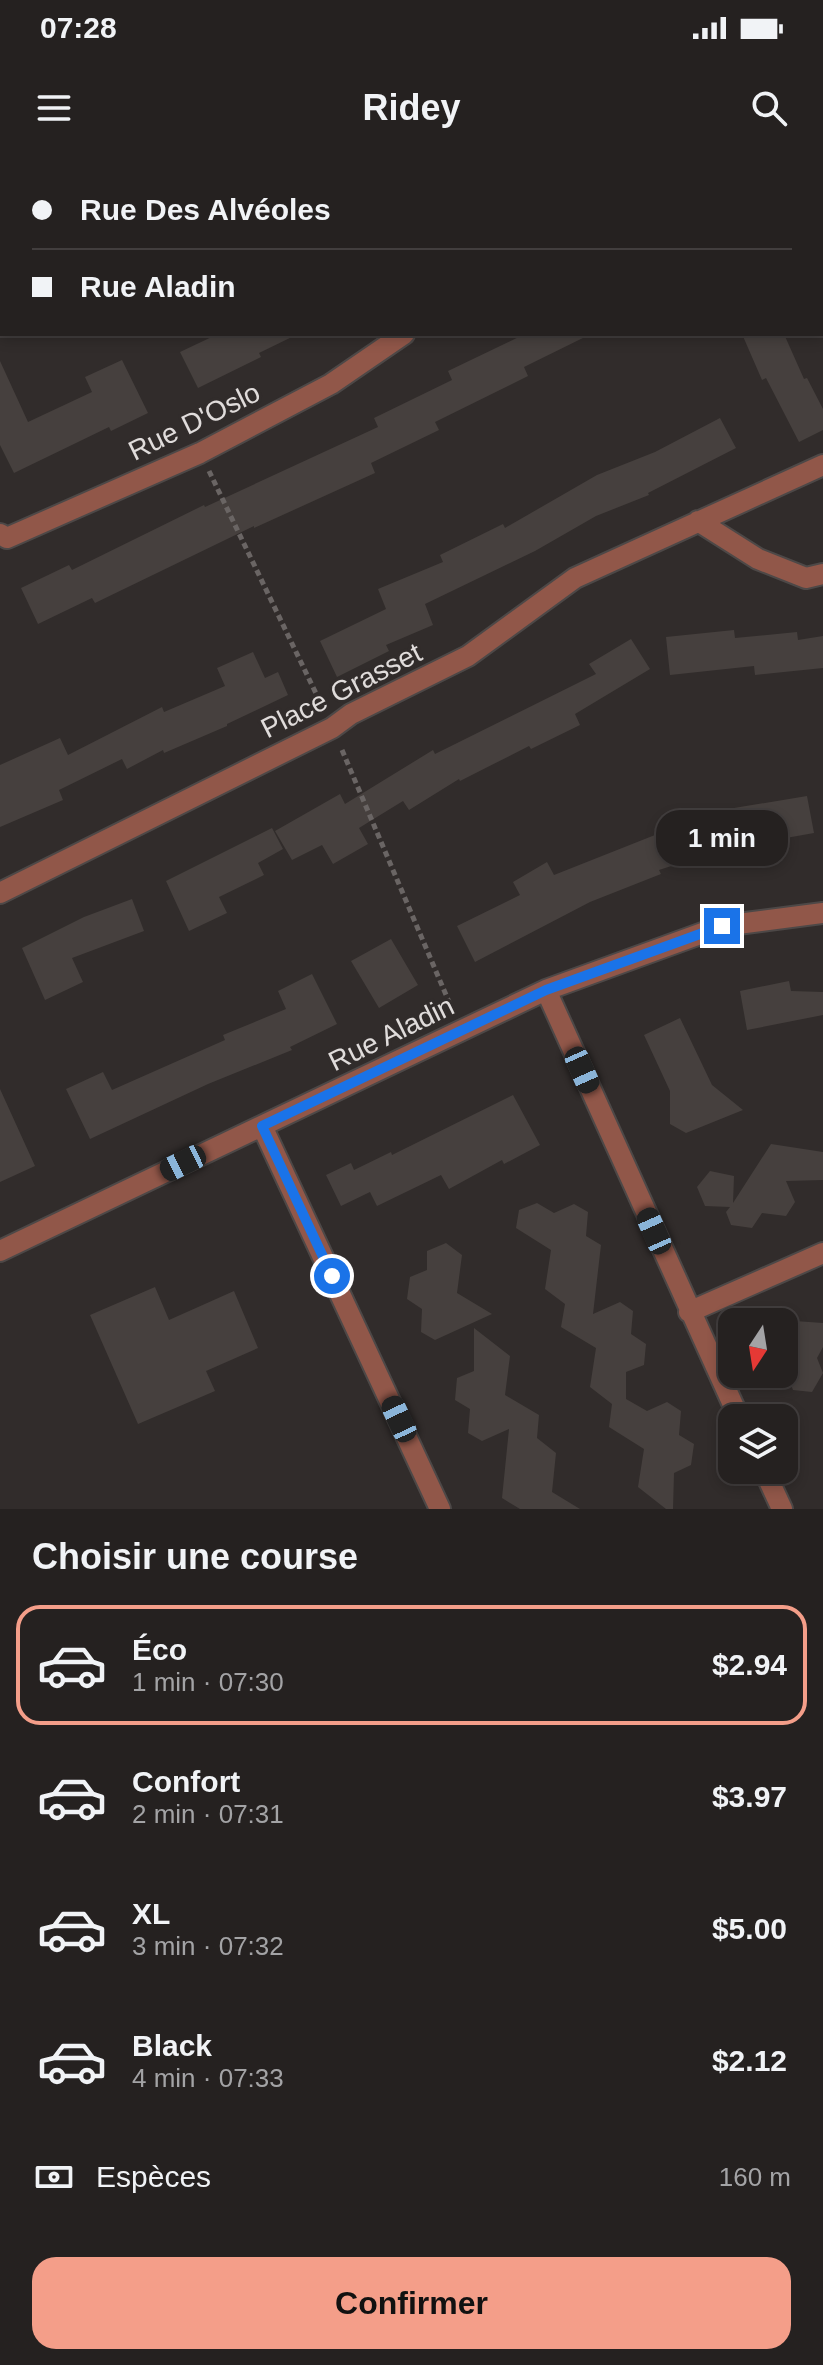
<!DOCTYPE html>
<html lang="fr">
<meta charset="utf-8">
<style>
body{margin:0;font-family:Helvetica,sans-serif;background:#312e2d;color:#f1f3f6;height:100vh;display:flex;flex-direction:column;font-size:30px;white-space:nowrap}
*{box-sizing:border-box;margin:0}
p{font-size:26px;color:#a3a3a5}
.icon{flex:none;width:44px;height:44px;fill:none;stroke:currentColor;stroke-width:2;stroke-linecap:round;stroke-linejoin:round}
.map{position:relative;height:1349px;overflow:hidden}
.details{display:flex;flex-direction:column;background:#252120;flex:1}
.details>*{flex:none}
.hud{position:absolute;left:0px;top:0px;width:824px;height:176px;box-shadow:0 4px 12px #0003,0 0 0 2px #423e3e;display:grid;align-content:center;height:176px;padding:0 32px;background:#252120}
.needle{width:52px;rotate:192deg}
.fabs{position:absolute;left:718px;top:1148px;display:grid;gap:16px}
.fabs a{display:grid;place-items:center;width:80px;height:80px;border-radius:16px;background:#252120;box-shadow:0 4px 12px #0003,0 0 0 2px #423e3e;font-size:40px}
.end{position:absolute;width:36px;height:36px;margin:-18px;border:10px solid #1a73e8;background:#fff;box-shadow:0 0 0 4px #fff}
.from{border-radius:50%}
.bubble{position:absolute;height:56px;border-radius:24px;background:#252120;box-shadow:0 4px 12px #0003,0 0 0 2px #423e3e;font-size:26px;font-weight:600;line-height:56px;text-align:center}
.car{position:absolute;width:24px;height:48px;margin:-24px -12px;border-radius:10px;box-shadow:0 0 6px 2px #0007;background:linear-gradient(#222 24%,#8ab4d8 0 40%,#222 0 76%,#8ab4d8 0 86%,#222 0)}
.hud b{display:flex;align-items:center;gap:28px;height:76px;font-size:30px}
.hud b+b{border-top:2px solid #423e3e}
.hud i{width:20px;height:20px;background:#f1f3f6}
ul{padding:0;list-style:none}
li{display:flex;align-items:center;gap:24px;height:120px;margin:0 16px 12px;padding:0 16px;border:4px solid transparent;border-radius:24px}
li div{flex:1}
li b{display:block;font-size:30px}
li em{font-style:normal;font-weight:600}
li.current{border-color:#f49e89}
li>.icon{width:72px;height:72px;stroke-width:1.5}
h2{padding:0 32px;font-size:36px;line-height:96px}
.pay{display:flex;align-items:center;gap:20px;height:88px;padding:0 32px;font-size:30px}
.pay p{margin-inline-start:auto}
.action{display:flex;gap:16px;margin-top:auto;padding:16px 32px}
.action a{flex:1;height:92px;border-radius:24px;background:#f49e89;color:#111;font-size:32px;font-weight:600;line-height:92px;text-align:center}
.status{display:flex;justify-content:space-between;align-items:center;height:56px;padding:0 40px;background:#252120;direction:ltr}
.status svg{height:22px;fill:currentColor}
header{display:flex;justify-content:space-between;align-items:center;height:104px;padding:0 32px;background:#252120;font-size:36px;font-weight:600}
.map>svg:first-child{display:block}
.building{fill:#46403e}
.lines{fill:none;stroke-linecap:round;stroke-linejoin:round}
.minor-casing{stroke:#4d4847;stroke-width:24}
.path{stroke:#6a6564;stroke-width:5;stroke-dasharray:6 4;stroke-linecap:butt}
.minor{stroke:#915749;stroke-width:20}
.route{stroke:#1a73e8;stroke-width:10}
.labels{text-anchor:middle;stroke-width:6;stroke-linejoin:round;paint-order:stroke}
.street-label{font-size:28px;fill:#e0dcdb;stroke:#312c2b}
</style>
<div class="status"><b>07:28</b><svg viewBox="0 0 49 12"><path d="M0 12V9h3v3zM5 12V6h3v6zM10 12V3h3v9zM15 12V0h3v12zM26 1h20v11H26zM47 4h2v5h-2z"/></svg></div>
<header><svg class="icon" aria-label="menu" viewBox="0 0 24 24"><path d="M4 6h16M4 12h16M4 18h16"/></svg>Ridey<svg class="icon" aria-label="search" viewBox="0 0 24 24"><circle cx="10" cy="10" r="6"/><path d="M15 15l6 6"/></svg></header>
<div class="map">
<svg width="823" height="1349" viewBox="0 0 823 1349">
<rect width="100%" height="100%" fill="#312c2b"/>
<!-- building -->
<path class="building" d="M 218,174 L 298,174 L 259,193 L 261,197 L 198,228 L 180,192 Z
M 525,174 L 591,174 L 524,207 L 528,216 L 435,262 L 439,270 L 371,303 L 375,313 L 254,368 L 254,366 L 95,443 L 92,438 L 38,464 L 21,428 L 69,405 L 72,410 L 204,345 L 205,347 L 378,267 L 374,258 L 452,220 L 448,211 Z
M 742,174 L 784,174 L 804,219 L 807,218 L 823,249 L 823,270 L 799,282 L 766,218 L 762,220 Z
M 122,200 L 148,253 L 111,271 L 109,267 L 14,313 L 0,285 L 0,201 L 28,262 L 92,232 L 85,217 Z
M 720,258 L 736,288 L 648,333 L 649,335 L 596,356 L 535,391 L 425,444 L 433,465 L 386,485 L 389,491 L 337,517 L 320,481 L 386,449 L 378,429 L 443,402 L 440,395 L 503,364 L 505,368 L 597,315 L 655,292 Z
M 734,470 L 735,478 L 797,472 L 798,480 L 823,476 L 823,508 L 755,515 L 754,506 L 670,515 L 666,477 Z
M 631,479 L 650,509 L 575,554 L 580,565 L 531,589 L 529,586 L 460,621 L 459,619 L 409,650 L 403,641 L 359,668 L 368,684 L 333,704 L 322,685 L 292,700 L 275,671 L 340,634 L 345,644 L 433,590 L 435,594 L 596,514 L 589,504 Z
M 253,492 L 265,518 L 278,512 L 288,535 L 227,564 L 227,566 L 164,593 L 163,590 L 127,609 L 122,599 L 59,630 L 63,640 L 0,667 L 0,605 L 60,578 L 68,595 L 162,547 L 164,552 L 225,526 L 217,508 Z
M 807,636 L 814,673 L 752,684 L 751,680 L 659,710 L 661,714 L 590,742 L 475,802 L 457,766 L 520,735 L 513,722 L 547,702 L 554,715 L 660,673 L 658,668 L 698,655 L 700,659 L 728,649 Z
M 272,668 L 283,689 L 258,703 L 264,715 L 219,737 L 227,753 L 189,771 L 166,721 Z
M 132,739 L 144,771 L 72,798 L 83,822 L 45,840 L 22,788 L 84,757 Z
M 391,779 L 418,825 L 379,848 L 351,801 Z
M 312,814 L 337,864 L 290,887 L 292,890 L 208,924 L 90,979 L 66,929 L 103,912 L 112,930 L 225,880 L 223,875 L 286,849 L 278,831 Z
M 789,821 L 791,831 L 823,832 L 823,855 L 747,870 L 740,831 Z
M 680,858 L 712,925 L 743,950 L 686,973 L 670,964 L 670,931 L 644,875 Z
M 0,929 L 35,1006 L 0,1022 Z
M 513,935 L 540,985 L 504,1004 L 502,1000 L 449,1029 L 441,1015 L 377,1046 L 370,1032 L 341,1046 L 326,1015 L 351,1003 L 354,1010 L 391,992 L 392,995 Z
M 771,984 L 823,992 L 823,1020 L 786,1021 L 795,1042 L 786,1056 L 762,1053 L 752,1068 L 731,1065 L 726,1052 L 730,1047 L 705,1046 L 697,1027 L 710,1011 L 734,1016 L 733,1043 Z
M 537,1043 L 554,1053 L 574,1044 L 588,1052 L 586,1076 L 601,1085 L 593,1154 L 620,1142 L 633,1151 L 631,1174 L 646,1184 L 644,1205 L 626,1212 L 626,1239 L 647,1251 L 667,1242 L 681,1251 L 679,1275 L 694,1284 L 691,1305 L 674,1313 L 673,1349 L 666,1349 L 638,1327 L 644,1289 L 609,1267 L 612,1244 L 590,1227 L 596,1188 L 561,1167 L 565,1144 L 545,1129 L 551,1090 L 516,1068 L 519,1050 Z
M 446,1083 L 462,1095 L 457,1133 L 492,1154 L 435,1180 L 421,1172 L 422,1149 L 407,1139 L 410,1117 L 427,1110 L 427,1091 Z
M 155,1127 L 169,1160 L 234,1131 L 258,1188 L 206,1211 L 215,1231 L 138,1264 L 90,1155 Z
M 795,1161 L 823,1163 L 823,1187 L 817,1198 L 823,1213 L 812,1232 L 793,1230 L 786,1212 L 795,1195 L 786,1175 Z
M 474,1168 L 510,1196 L 505,1235 L 539,1255 L 537,1278 L 556,1293 L 552,1332 L 580,1349 L 520,1349 L 502,1338 L 509,1269 L 482,1281 L 468,1273 L 470,1249 L 455,1240 L 457,1218 L 474,1211 Z"/>
<g class="lines">
<defs>
<path id="minor" d="M 758,2 L 763,0
M 822,107 L 823,109
M 698,361 L 758,399 L 806,418 L 823,414
M 0,374 L 7,378 L 200,293 L 331,224 L 404,174
M 0,733 L 332,568 L 351,554 L 468,496 L 575,418 L 823,305
M 546,830 L 739,1258
M 262,966 L 440,1349
M 0,1091 L 546,830 L 722,766 L 823,753
M 689,1152 L 823,1093
M 764,1310 L 782,1349"/>
</defs>
<!-- minor casing -->
<use href="#minor" class="minor-casing"/>
<!-- path -->
<path class="path" d="M 209,311 L 323,548
M 342,590 L 452,849"/>
<!-- minor -->
<use href="#minor" class="minor"/>
</g>
<g class="lines">
<!-- route -->
<path class="route" d="M 332,1116 L 262,966 L 546,830 L 722,766"/>
</g>
<g class="labels">
<!-- street labels -->
<g class="street-label">
<text transform="translate(194 261) rotate(-26)" y="10">Rue D'Oslo</text>
<text transform="translate(341 530) rotate(-27)" y="10">Place Grasset</text>
<text transform="translate(391 873) rotate(-26)" y="10">Rue Aladin</text>
</g>
</g>
</svg>
<div class="fabs">
<a><svg class="needle" viewBox="-14 -14 28 28"><path d="M0-13l5 13h-10z" fill="#e53935"/><path d="M0 13l5-13h-10z" fill="#a3a3a5"/></svg></a>
<a><svg class="icon" aria-label="layers" viewBox="0 0 24 24"><path d="M12 4l9 5-9 5-9-5zM3 14l9 5 9-5"/></svg></a>
</div>
<i class="end from" style="left:332px;top:1116px"></i>
<i class="end" style="left:722px;top:766px"></i>
<div class="bubble" style="left:656px;top:650px;width:132px">1 min</div>
<i class="car" style="left:582px;top:910px;rotate:156deg"></i>
<i class="car" style="left:183px;top:1003px;rotate:244deg"></i>
<i class="car" style="left:654px;top:1071px;rotate:336deg"></i>
<i class="car" style="left:399px;top:1259px;rotate:335deg"></i>
<div class="hud">
<b><i class="from"></i>Rue Des Alvéoles</b>
<b><i></i>Rue Aladin</b>
</div>
</div>
<section class="details">
<h2>Choisir une course</h2>
<ul>
<li class="current"><svg class="icon" aria-label="car" viewBox="0 0 24 24"><path d="M5 17H2v-5l4-1 3-4h7l3 4 3 1v5h-3M9 17h6M6 11h13"/><circle cx="7" cy="17" r="2"/><circle cx="17" cy="17" r="2"/></svg><div><b>Éco</b><p>1 min · 07:30</p></div><em>$2.94</em></li>
<li><svg class="icon" aria-label="car" viewBox="0 0 24 24"><path d="M5 17H2v-5l4-1 3-4h7l3 4 3 1v5h-3M9 17h6M6 11h13"/><circle cx="7" cy="17" r="2"/><circle cx="17" cy="17" r="2"/></svg><div><b>Confort</b><p>2 min · 07:31</p></div><em>$3.97</em></li>
<li><svg class="icon" aria-label="car" viewBox="0 0 24 24"><path d="M5 17H2v-5l4-1 3-4h7l3 4 3 1v5h-3M9 17h6M6 11h13"/><circle cx="7" cy="17" r="2"/><circle cx="17" cy="17" r="2"/></svg><div><b>XL</b><p>3 min · 07:32</p></div><em>$5.00</em></li>
<li><svg class="icon" aria-label="car" viewBox="0 0 24 24"><path d="M5 17H2v-5l4-1 3-4h7l3 4 3 1v5h-3M9 17h6M6 11h13"/><circle cx="7" cy="17" r="2"/><circle cx="17" cy="17" r="2"/></svg><div><b>Black</b><p>4 min · 07:33</p></div><em>$2.12</em></li>
</ul>
<div class="pay"><svg class="icon" aria-label="cash" viewBox="0 0 24 24"><path d="M3 7h18v10H3z"/><circle cx="12" cy="12" r="2"/></svg>Espèces<p>160 m</p></div>
<div class="action"><a>Confirmer</a></div>
</section>
